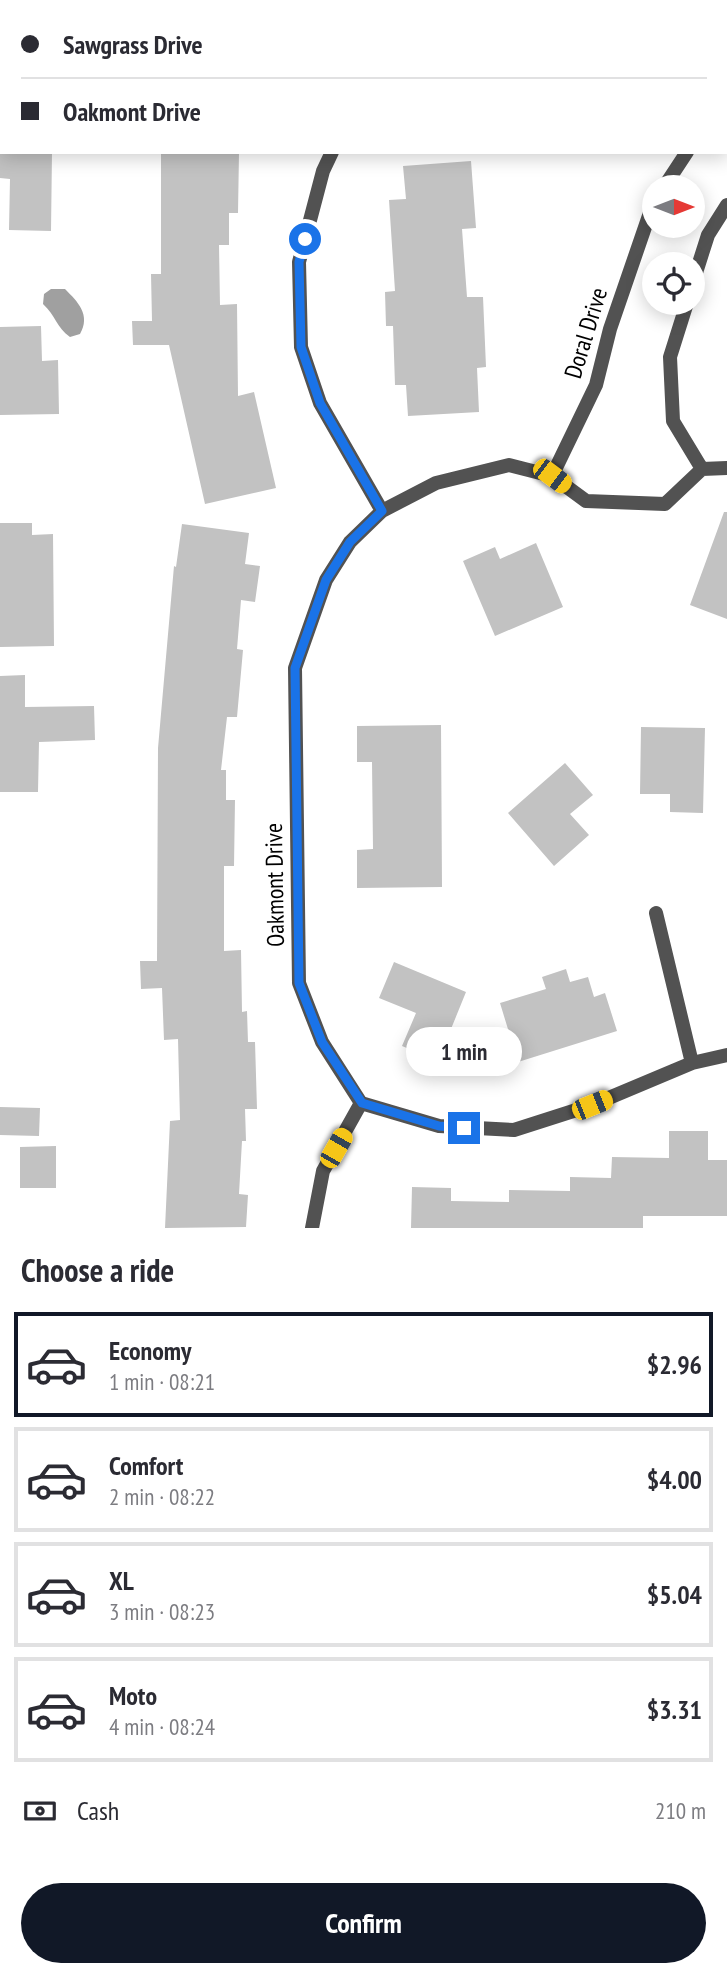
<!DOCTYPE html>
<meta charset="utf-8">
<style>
body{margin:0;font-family:"PT Sans Narrow",sans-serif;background:#f2f2f3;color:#2b2b33;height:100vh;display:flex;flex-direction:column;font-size:26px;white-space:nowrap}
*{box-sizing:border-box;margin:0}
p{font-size:23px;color:#7c7c81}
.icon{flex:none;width:38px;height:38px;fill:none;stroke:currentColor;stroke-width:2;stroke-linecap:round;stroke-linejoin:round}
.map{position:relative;height:1228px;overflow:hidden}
.sheet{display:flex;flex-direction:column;background:#fff;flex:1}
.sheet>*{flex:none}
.hud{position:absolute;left:0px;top:0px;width:728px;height:154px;box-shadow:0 4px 18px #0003;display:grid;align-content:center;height:154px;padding:0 21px;background:#fff}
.needle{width:46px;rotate:90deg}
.tools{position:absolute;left:642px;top:175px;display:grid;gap:14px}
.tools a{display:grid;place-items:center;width:63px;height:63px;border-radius:50%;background:#fff;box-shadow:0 4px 18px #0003;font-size:35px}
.end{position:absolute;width:32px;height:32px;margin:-16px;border:9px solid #1a73e8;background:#fff;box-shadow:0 0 0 4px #fff}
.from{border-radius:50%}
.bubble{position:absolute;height:49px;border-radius:24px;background:#fff;box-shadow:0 4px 18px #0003;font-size:23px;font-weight:700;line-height:49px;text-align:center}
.car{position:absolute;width:21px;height:42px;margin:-21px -10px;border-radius:9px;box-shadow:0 0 5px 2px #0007;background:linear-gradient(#f5c518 24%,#345 0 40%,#f5c518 0 76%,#345 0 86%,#f5c518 0)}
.hud b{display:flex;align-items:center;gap:24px;height:66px;font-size:26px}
.hud b+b{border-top:2px solid #e1e1e2}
.hud i{width:18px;height:18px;background:#2b2b33}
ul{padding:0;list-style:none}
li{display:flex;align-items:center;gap:21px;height:105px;margin:0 14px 10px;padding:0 7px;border:4px solid #e1e1e2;border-radius:0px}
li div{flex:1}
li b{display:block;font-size:26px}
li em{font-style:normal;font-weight:700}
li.active{border-color:#111827}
li>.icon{width:63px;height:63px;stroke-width:1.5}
h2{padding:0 21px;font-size:32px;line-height:84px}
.pay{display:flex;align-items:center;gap:18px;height:77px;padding:0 21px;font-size:26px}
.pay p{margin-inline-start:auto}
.primary-button{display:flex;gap:14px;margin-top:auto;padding:14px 21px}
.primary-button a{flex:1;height:80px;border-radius:42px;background:#111827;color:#fff;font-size:28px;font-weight:700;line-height:80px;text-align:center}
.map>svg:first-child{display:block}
.water{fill:#a0a0a0}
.building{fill:#c2c2c2}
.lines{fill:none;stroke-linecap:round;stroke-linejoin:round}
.path{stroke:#747474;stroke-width:4.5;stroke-dasharray:2 3.5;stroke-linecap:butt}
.minor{stroke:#525252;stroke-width:14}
.tertiary{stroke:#525252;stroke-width:14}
.route{stroke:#1a73e8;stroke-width:9}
.labels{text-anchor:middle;stroke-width:5;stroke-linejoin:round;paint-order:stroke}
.street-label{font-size:24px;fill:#000;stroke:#fff}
</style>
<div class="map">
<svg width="727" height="1228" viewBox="0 0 727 1228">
<rect width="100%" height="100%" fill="#fff"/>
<!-- water -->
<path class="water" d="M 51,289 L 65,289 C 78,302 91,315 80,334 L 70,337 C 56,327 56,316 43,304 L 44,294 Z"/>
<!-- building -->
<path class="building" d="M 0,152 L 52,152 L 51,231 L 9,230 L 10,179 L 0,178 Z
M 161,152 L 239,152 L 238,213 L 229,213 L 229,245 L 219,245 L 220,305 L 237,304 L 238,396 L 254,392 L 276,488 L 205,504 L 169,345 L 133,345 L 132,321 L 152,321 L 151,274 L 161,274 Z
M 471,161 L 476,228 L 462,229 L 467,297 L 483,297 L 486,367 L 477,368 L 479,412 L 408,416 L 406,385 L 395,385 L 393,326 L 386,326 L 385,292 L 395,291 L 389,200 L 406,199 L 403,166 Z
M 41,326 L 42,361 L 58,360 L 59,414 L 0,415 L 0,327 Z
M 724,512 L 727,512 L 727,619 L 690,605 Z
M 0,523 L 32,523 L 32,535 L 53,534 L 54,646 L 0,647 Z
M 182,524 L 249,533 L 245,564 L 260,566 L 255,602 L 241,600 L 237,649 L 243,650 L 237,717 L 227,717 L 221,770 L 226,770 L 226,800 L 235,800 L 234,866 L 224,866 L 224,951 L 241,950 L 242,1012 L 247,1011 L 248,1042 L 255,1042 L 257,1109 L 245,1109 L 246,1141 L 242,1141 L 239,1194 L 248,1195 L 246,1227 L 165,1228 L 170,1121 L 180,1120 L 178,1039 L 164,1040 L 162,988 L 141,989 L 140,961 L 157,961 L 158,748 L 174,566 L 176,567 Z
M 536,543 L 563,607 L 495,636 L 463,561 L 495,547 L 500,559 Z
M 25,675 L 25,707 L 94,706 L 95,740 L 39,742 L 38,792 L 0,792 L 0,676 Z
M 441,725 L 442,887 L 357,888 L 357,850 L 373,849 L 372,762 L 357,762 L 357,726 Z
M 641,727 L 705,728 L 703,813 L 670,812 L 670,794 L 640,794 Z
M 565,763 L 593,795 L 570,814 L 589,835 L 554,866 L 508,813 Z
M 394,962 L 466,992 L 438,1061 L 402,1046 L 416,1013 L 379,998 Z
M 566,969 L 570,982 L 588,977 L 594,997 L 605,993 L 617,1031 L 518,1062 L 500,1003 L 546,989 L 542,977 Z
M 0,1107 L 40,1108 L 39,1136 L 0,1135 Z
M 669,1131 L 708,1131 L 708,1160 L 727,1160 L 727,1216 L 643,1216 L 643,1228 L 411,1228 L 412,1187 L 451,1188 L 451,1201 L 509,1202 L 509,1190 L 570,1191 L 570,1177 L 611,1178 L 612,1157 L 669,1158 Z
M 56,1146 L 56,1188 L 20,1188 L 20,1147 Z"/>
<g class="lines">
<!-- path -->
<path class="path" d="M 726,57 L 727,57"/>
<!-- minor -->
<path class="minor" d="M 726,97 L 727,95
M 332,152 L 323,171 L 299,262 L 301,347 L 320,403 L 382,511
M 664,187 L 687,152
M 693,282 L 708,235 L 727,205
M 687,303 L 670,357 L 673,421 L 702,469
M 727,468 L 702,469 L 665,504 L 586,501 L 552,476 L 509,465 L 436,483 L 382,511 L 350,542 L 326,580 L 295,668 L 299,983 L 322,1042 L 361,1103 L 439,1126 L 514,1130 L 592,1105 L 692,1063 L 727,1055
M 552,476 L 596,385 L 610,329 L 654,201
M 656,913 L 692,1063
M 312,1228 L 323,1171 L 361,1103"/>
<!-- tertiary -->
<path class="tertiary" d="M 709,0 L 711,2
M 726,16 L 727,17"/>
</g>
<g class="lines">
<!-- route -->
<path class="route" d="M 305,239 L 299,262 L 301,347 L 320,403 L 382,511 L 350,542 L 326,580 L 295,668 L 299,983 L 322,1042 L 362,1103 L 439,1126 L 464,1128"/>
</g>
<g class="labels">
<!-- street labels -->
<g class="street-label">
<text transform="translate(586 333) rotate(-73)" y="8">Doral Drive</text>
<text transform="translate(275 885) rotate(-91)" y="8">Oakmont Drive</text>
</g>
</g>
</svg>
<div class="tools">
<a><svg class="needle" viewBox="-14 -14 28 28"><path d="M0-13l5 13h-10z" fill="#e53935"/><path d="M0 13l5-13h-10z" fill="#7c7c81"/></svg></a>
<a><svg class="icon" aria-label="locate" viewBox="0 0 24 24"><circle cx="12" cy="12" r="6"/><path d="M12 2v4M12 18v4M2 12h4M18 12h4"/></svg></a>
</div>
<i class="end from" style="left:305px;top:239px"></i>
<i class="end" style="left:464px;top:1128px"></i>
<div class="bubble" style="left:406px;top:1027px;width:116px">1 min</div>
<i class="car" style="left:552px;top:476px;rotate:127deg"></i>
<i class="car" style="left:592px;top:1105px;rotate:68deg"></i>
<i class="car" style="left:336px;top:1148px;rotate:30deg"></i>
<div class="hud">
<b><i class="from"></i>Sawgrass Drive</b>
<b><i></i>Oakmont Drive</b>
</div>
</div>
<section class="sheet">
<h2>Choose a ride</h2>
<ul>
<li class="active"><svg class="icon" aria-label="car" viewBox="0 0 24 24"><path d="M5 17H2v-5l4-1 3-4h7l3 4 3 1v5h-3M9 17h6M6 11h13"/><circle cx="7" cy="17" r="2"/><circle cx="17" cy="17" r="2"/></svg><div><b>Economy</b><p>1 min · 08:21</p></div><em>$2.96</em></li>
<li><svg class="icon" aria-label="car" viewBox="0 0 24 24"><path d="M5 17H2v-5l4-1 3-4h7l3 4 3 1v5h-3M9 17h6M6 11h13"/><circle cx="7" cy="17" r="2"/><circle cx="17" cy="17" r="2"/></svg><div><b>Comfort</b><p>2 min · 08:22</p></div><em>$4.00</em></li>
<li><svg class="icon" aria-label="car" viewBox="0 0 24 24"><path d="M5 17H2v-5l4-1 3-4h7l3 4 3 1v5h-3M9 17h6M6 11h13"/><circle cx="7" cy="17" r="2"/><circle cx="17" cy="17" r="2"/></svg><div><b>XL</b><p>3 min · 08:23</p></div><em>$5.04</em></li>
<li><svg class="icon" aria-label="car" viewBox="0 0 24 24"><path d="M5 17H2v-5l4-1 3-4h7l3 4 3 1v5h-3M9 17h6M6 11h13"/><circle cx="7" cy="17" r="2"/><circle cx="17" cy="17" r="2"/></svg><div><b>Moto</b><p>4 min · 08:24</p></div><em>$3.31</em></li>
</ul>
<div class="pay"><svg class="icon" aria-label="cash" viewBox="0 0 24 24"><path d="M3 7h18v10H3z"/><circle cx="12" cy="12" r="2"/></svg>Cash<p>210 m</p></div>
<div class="primary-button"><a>Confirm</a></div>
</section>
